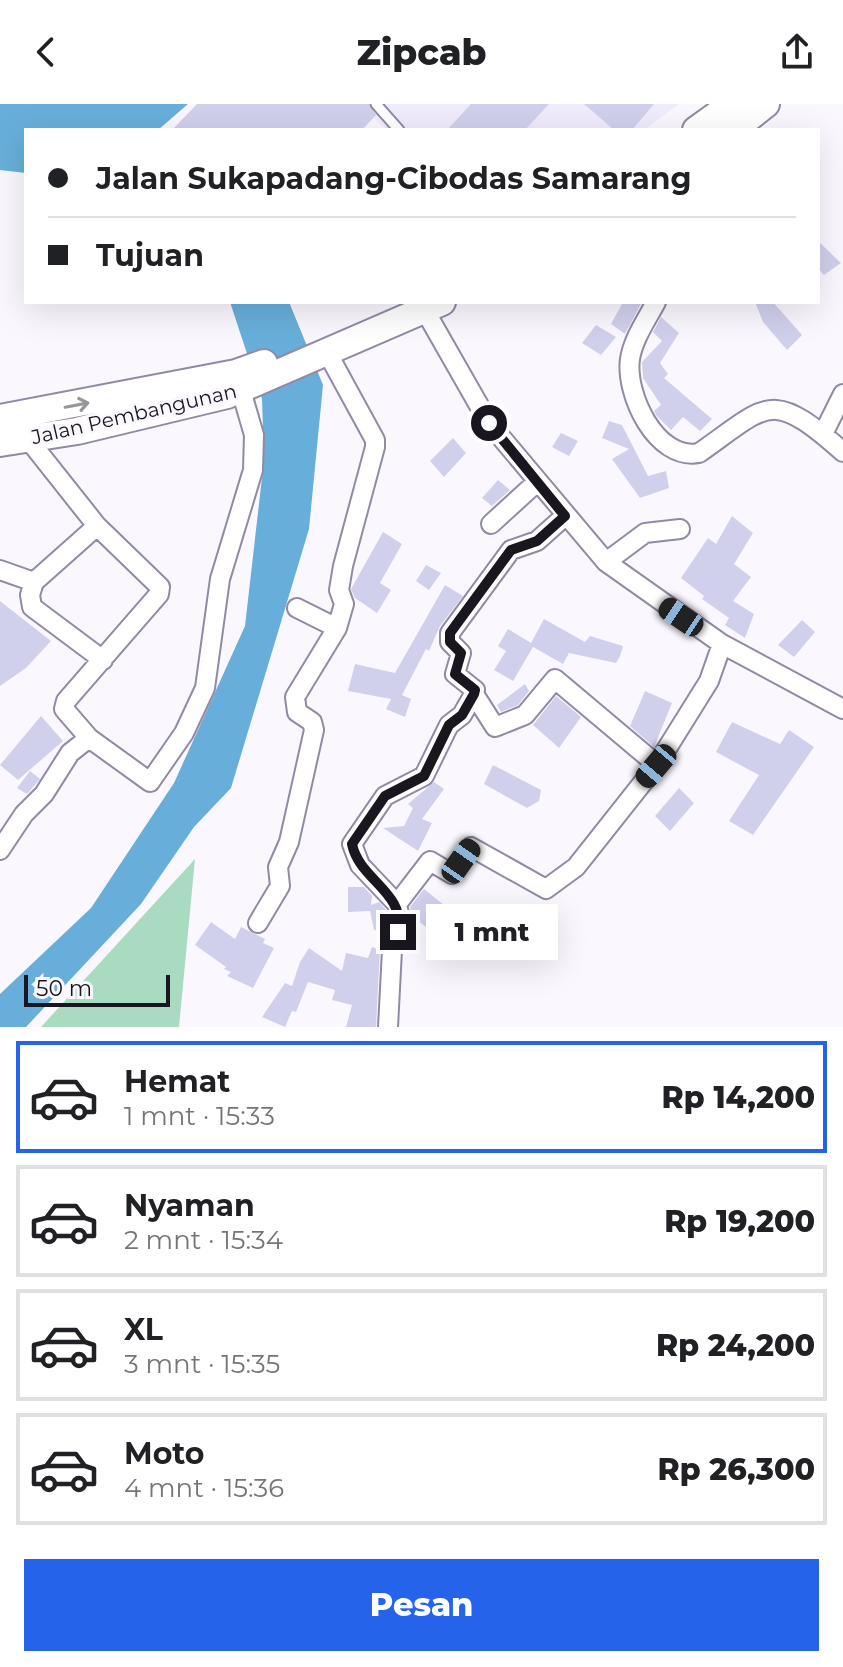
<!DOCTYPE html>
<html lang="id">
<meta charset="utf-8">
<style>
body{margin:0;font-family:Montserrat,sans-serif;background:#f6f6f6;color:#202124;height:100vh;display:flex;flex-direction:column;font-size:30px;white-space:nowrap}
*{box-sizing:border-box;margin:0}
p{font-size:26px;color:#757577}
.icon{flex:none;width:44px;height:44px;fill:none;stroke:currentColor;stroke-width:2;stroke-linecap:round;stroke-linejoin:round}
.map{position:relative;height:923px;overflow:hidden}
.panel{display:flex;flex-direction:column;background:#fff;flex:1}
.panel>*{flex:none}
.guide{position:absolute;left:24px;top:24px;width:796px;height:176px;border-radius:0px;box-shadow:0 8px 32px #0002;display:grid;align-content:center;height:176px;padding:0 24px;background:#fff}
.scale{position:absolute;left:24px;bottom:20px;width:146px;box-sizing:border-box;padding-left:8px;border:4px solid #191620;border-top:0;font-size:22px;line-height:28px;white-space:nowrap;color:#191620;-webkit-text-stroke:6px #faf8fe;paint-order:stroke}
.end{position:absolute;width:36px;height:36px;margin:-18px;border:10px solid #191620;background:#fff;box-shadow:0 0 0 4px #fff}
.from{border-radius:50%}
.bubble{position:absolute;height:56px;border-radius:0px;background:#fff;box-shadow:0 8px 32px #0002;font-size:26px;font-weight:800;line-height:56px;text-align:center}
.car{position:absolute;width:24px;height:48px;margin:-24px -12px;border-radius:10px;box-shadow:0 0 6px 2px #0007;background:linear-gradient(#222 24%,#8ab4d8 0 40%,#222 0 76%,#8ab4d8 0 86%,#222 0)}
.guide b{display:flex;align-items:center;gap:28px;height:76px;font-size:30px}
.guide b+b{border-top:2px solid #e0e0e0}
.guide i{width:20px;height:20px;background:#202124}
ul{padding:14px 0 0;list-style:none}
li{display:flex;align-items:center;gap:24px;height:112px;margin:0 16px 12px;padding:0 8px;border:4px solid #e0e0e0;border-radius:0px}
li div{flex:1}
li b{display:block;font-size:30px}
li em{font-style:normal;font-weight:800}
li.current{border-color:#2563eb}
li>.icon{width:72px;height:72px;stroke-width:1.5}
.primary-button{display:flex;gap:16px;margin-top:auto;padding:16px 24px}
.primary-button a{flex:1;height:92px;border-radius:0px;background:#2563eb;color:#fff;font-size:32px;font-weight:800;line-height:92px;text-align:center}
header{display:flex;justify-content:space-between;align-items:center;height:104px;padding:0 24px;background:#fff;font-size:36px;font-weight:800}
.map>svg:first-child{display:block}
.medical{fill:#f1ecfd}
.green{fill:#a9dbc0}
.water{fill:#67afda}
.building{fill:#d0d0ed}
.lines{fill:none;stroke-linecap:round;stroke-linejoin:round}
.service-casing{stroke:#9289a4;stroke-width:13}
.minor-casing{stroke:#9289a4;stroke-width:22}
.secondary-casing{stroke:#9289a4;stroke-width:30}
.service{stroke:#fff;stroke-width:9}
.minor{stroke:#fff;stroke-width:18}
.secondary{stroke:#fff;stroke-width:26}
.oneway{stroke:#98969b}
.route{stroke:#191620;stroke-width:10}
.labels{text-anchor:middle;stroke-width:6;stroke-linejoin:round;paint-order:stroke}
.street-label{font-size:20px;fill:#191620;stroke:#faf8fe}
</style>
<header><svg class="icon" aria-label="back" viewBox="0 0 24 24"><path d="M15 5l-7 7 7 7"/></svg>Zipcab<svg class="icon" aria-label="share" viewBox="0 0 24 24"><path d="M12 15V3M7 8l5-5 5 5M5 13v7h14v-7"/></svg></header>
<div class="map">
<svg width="843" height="923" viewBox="0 0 843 923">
<rect width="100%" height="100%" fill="#faf8fe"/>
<!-- medical -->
<path class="medical" d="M 359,0 L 679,0 L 644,26 L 387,26 Z"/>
<!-- green -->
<path class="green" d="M 195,755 L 179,923 L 41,923 Z"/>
<!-- water -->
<path class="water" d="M 0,0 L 188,0 L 158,26 L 26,26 L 26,69 L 0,66 Z
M 230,198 L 289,198 L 323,281 L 309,425 L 231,684 L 194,723 L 141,800 L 26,923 L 0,923 L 0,890 L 91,804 L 174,679 L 245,522 L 264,356 L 262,295 Z"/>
<!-- building -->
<path class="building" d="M 197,0 L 369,0 L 376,11 L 362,26 L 172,26 Z
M 471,0 L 549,0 L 525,26 L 447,26 Z
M 584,0 L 654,0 L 632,26 L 614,26 Z
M 818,137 L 841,159 L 824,171 L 818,164 Z
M 620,198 L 642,198 L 625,230 L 611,220 L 622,200 Z
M 755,198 L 773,198 L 802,231 L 787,246 L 763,218 Z
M 661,213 L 679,229 L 660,259 L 668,270 L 664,274 L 712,315 L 700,327 L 683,313 L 671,326 L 656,311 L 654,307 L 661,301 L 643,274 L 642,258 L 662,237 L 653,228 Z
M 596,221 L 616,233 L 601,251 L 582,239 Z
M 609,317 L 622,321 L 648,372 L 666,367 L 669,384 L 640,394 L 612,355 L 629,345 L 602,334 Z
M 561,329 L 578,337 L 569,352 L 552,343 Z
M 453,334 L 466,349 L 444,373 L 430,357 Z
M 498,376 L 510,386 L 492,402 L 482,394 Z
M 732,412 L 753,429 L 734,460 L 751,473 L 733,497 L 754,510 L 745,534 L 725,521 L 729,514 L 702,495 L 704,492 L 681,474 L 708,434 L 716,440 Z
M 383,428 L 402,440 L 380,479 L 391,486 L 377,509 L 355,494 L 351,485 Z
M 426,461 L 441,469 L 429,486 L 416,477 Z
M 445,481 L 463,492 L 440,522 L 429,547 L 426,545 L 402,591 L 411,595 L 405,613 L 386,605 L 391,595 L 348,587 L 355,560 L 395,569 Z
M 0,497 L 51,537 L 26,564 L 0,582 Z
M 544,515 L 585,538 L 590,532 L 623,542 L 620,552 L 616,559 L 569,549 L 563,560 L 533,543 L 513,577 L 494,566 L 506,547 L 498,542 L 508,525 L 531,539 Z
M 802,516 L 815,528 L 794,553 L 778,541 Z
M 525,580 L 529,587 L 518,601 L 501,608 L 497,601 Z
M 645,587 L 672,599 L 654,643 L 630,622 Z
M 556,592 L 581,613 L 559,644 L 533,621 Z
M 41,612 L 63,637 L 18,676 L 0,661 Z
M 732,618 L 780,640 L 789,626 L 814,643 L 753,731 L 729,717 L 759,671 L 716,648 Z
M 493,661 L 541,686 L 539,697 L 527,704 L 484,680 Z
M 30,667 L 40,675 L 27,690 L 17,684 Z
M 434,678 L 444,685 L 422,715 L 432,719 L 418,747 L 383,724 L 404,722 L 413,704 L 408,700 Z
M 679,684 L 694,699 L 670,727 L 655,712 Z
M 348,783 L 364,783 L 372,792 L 371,801 L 379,798 L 386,806 L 385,826 L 374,826 L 370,807 L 348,808 Z
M 424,785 L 444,801 L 427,824 L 412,812 L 410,803 Z
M 211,818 L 235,835 L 241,823 L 265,835 L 263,839 L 274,844 L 253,884 L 227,872 L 231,868 L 224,865 L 226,863 L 195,841 Z
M 372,843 L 380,846 L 376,923 L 346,923 L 352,901 L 332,896 L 335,886 L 308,878 L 296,908 L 292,907 L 285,923 L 262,913 L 285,879 L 292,882 L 300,858 L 309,844 L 342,867 L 346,849 L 368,854 Z"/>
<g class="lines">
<defs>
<path id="service" d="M 376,0 L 399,26"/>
<path id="minor" d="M 420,198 L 489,319 L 606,458 L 722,540 L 843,605
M 656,198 C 647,215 633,235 630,255 C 625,290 656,357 699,349 C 768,301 770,283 843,348
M 823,330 L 843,290
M 491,420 L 537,378
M 97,422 L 160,483 L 159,490 L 66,597 L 64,605 L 89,634 L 150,678 L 184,629 L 205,584 L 220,475 L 253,366 L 254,331 L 238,276
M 606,458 L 645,429 L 680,425
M 0,466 L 34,478 L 97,422 L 28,335
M 34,478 L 30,491 L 32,503 L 103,556
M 297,504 L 337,524
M 474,590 L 495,623 L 525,611 L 555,575 L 656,660
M 0,746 L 24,710 L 44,690 L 70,649 L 89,634
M 397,800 L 360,761 L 352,740 L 385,692 L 424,672 L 449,621 L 462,611 L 474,590 L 475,586 L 455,570 L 461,549 L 450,538 L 450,529 L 511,446 L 537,437 L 565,412
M 258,819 L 280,782 L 278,763 L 289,738 L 314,626 L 312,618 L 297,608 L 295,593 L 337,524 L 344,500 L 339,486 L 343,462 L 375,343 L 375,336 L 328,250
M 388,923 L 392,846 L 400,815 L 397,800 L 430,757 L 452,770 L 471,743 L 546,785 L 576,763 L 656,662 L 709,577 L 722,540"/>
<path id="secondary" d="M 696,26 L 732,0
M 733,26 L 766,0
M 0,314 L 236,269 L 264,259
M 0,339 L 77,327 L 227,291 L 442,198"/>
</defs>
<!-- service casing -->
<use href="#service" class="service-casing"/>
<!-- minor casing -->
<use href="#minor" class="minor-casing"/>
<!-- secondary casing -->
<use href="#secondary" class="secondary-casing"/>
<!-- service -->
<use href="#service" class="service"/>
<!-- minor -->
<use href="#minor" class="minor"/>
<!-- secondary -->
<use href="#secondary" class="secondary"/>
</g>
<!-- one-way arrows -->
<defs><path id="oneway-shaft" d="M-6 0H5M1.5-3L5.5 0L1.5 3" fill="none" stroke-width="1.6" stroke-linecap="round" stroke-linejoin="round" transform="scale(2)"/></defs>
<use class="oneway" href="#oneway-shaft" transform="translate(77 301) rotate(-11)"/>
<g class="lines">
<!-- route -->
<path class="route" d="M 398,828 C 406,788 359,776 352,740 L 385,692 L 424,672 L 449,621 L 462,611 L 474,590 L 475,586 L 455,570 L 461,549 L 450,538 L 450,529 L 511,446 L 537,437 L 565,412 L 489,319"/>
</g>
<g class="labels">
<!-- street labels -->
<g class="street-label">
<text transform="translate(134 310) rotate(-13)" y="7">Jalan Pembangunan</text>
</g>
</g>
</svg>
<div class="scale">50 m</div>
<i class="end from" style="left:489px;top:319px"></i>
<i class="end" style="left:398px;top:828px"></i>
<div class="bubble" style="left:426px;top:800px;width:132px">1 mnt</div>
<i class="car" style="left:681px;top:513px;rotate:304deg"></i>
<i class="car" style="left:656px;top:662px;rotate:220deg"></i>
<i class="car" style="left:461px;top:757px;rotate:35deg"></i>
<div class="guide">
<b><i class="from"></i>Jalan Sukapadang-Cibodas Samarang</b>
<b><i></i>Tujuan</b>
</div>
</div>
<section class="panel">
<ul>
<li class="current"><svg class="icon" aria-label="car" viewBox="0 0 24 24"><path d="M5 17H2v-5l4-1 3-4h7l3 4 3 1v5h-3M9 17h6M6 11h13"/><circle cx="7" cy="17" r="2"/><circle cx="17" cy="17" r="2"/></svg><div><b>Hemat</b><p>1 mnt · 15:33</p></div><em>Rp 14,200</em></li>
<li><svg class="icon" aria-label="car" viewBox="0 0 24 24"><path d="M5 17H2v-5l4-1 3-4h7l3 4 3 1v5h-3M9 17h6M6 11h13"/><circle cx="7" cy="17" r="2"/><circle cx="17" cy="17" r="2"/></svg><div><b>Nyaman</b><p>2 mnt · 15:34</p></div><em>Rp 19,200</em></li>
<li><svg class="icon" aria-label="car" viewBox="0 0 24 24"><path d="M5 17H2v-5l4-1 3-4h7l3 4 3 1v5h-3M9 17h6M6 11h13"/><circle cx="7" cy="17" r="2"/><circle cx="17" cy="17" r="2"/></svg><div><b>XL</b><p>3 mnt · 15:35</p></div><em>Rp 24,200</em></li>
<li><svg class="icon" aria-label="car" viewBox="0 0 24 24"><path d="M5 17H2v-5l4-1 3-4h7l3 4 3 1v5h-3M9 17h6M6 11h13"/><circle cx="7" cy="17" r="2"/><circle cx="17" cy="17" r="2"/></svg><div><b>Moto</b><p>4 mnt · 15:36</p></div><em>Rp 26,300</em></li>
</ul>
<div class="primary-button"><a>Pesan</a></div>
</section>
